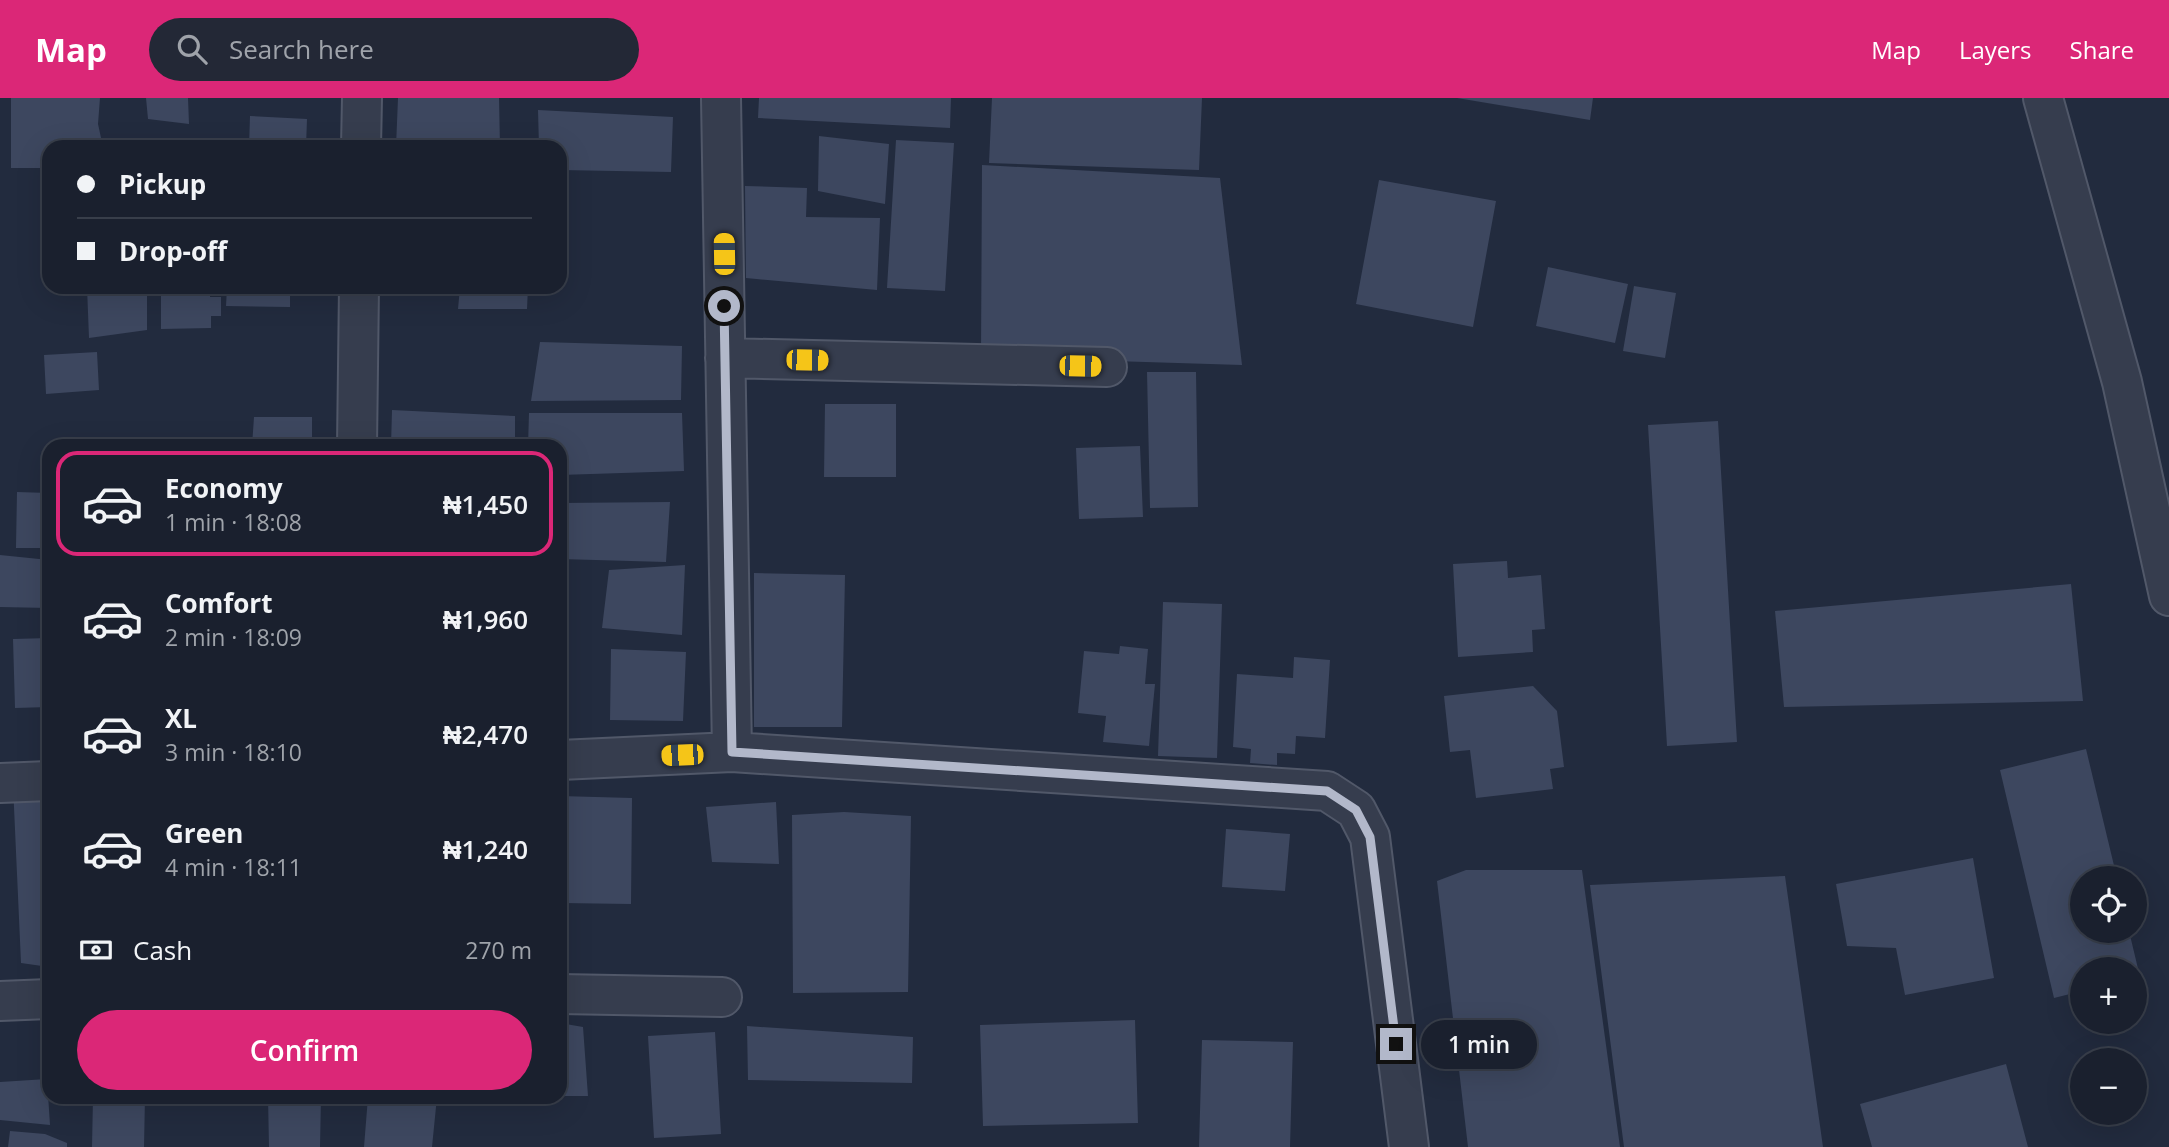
<!DOCTYPE html>
<meta charset="utf-8">
<style>
body{margin:0;font-family:"Open Sans",sans-serif;background:#232836;color:#f1f3f6;height:100vh;display:flex;flex-direction:column;font-size:26px;white-space:nowrap}
*{box-sizing:border-box;margin:0}
p{font-size:23px;color:#9fa3aa}
.icon{flex:none;width:38px;height:38px;fill:none;stroke:currentColor;stroke-width:2;stroke-linecap:round;stroke-linejoin:round}
.map{position:relative;flex:1;overflow:hidden}
.side{position:absolute;left:42px;top:341px;width:525px;height:665px;display:flex;flex-direction:column;background:#1a202e;border-radius:21px;box-shadow:0 7px 28px #0002,0 0 0 2px #383e4a}
.side>*{flex:none}
.guide{position:absolute;left:42px;top:42px;width:525px;height:154px;border-radius:21px;box-shadow:0 7px 28px #0002,0 0 0 2px #383e4a;display:grid;align-content:center;height:154px;padding:0 35px;background:#1a202e}
.fabs{position:absolute;left:2070px;top:768px;display:grid;gap:14px}
.fabs a{display:grid;place-items:center;width:77px;height:77px;border-radius:50%;background:#1a202e;box-shadow:0 7px 28px #0002,0 0 0 2px #383e4a;font-size:35px}
.end{position:absolute;width:32px;height:32px;margin:-16px;border:9px solid #b2b8ca;background:#111;box-shadow:0 0 0 4px #111}
.from{border-radius:50%}
.bubble{position:absolute;height:49px;border-radius:24px;background:#1a202e;box-shadow:0 7px 28px #0002,0 0 0 2px #383e4a;font-size:23px;font-weight:600;line-height:49px;text-align:center}
.car{position:absolute;width:21px;height:42px;margin:-21px -10px;border-radius:9px;box-shadow:0 0 5px 2px #0007;background:linear-gradient(#f5c518 24%,#345 0 40%,#f5c518 0 76%,#345 0 86%,#f5c518 0)}
.guide b{display:flex;align-items:center;gap:24px;height:66px;font-size:26px}
.guide b+b{border-top:2px solid #383e4a}
.guide i{width:18px;height:18px;background:#f1f3f6}
ul{padding:12px 0 0;list-style:none}
li{display:flex;align-items:center;gap:21px;height:105px;margin:0 14px 10px;padding:0 21px;border:4px solid transparent;border-radius:21px}
li div{flex:1}
li b{display:block;font-size:26px}
li em{font-style:normal;font-weight:600}
li.active{border-color:#db2777}
li>.icon{width:63px;height:63px;stroke-width:1.5}
.pay{display:flex;align-items:center;gap:18px;height:77px;padding:0 35px;font-size:26px}
.pay p{margin-inline-start:auto}
.button{display:flex;gap:14px;margin-top:auto;padding:14px 35px}
.button a{flex:1;height:80px;border-radius:42px;background:#db2777;color:#fff;font-size:28px;font-weight:600;line-height:80px;text-align:center}
header{display:flex;align-items:center;gap:42px;box-sizing:border-box;height:98px;padding:0 35px;background:#db2777;color:#fff}
header strong{font-size:33px}
nav{display:flex;gap:38px;margin-inline-start:auto;font-size:24px}
.search{width:490px;height:63px;background:#232836;display:flex;align-items:center;gap:18px;box-sizing:border-box;padding:0 24px;border-radius:38px;color:#9fa3aa;font-size:26px}
.map>svg:first-child{display:block}
.building{fill:#3d475f}
.lines{fill:none;stroke-linecap:round;stroke-linejoin:round}
.minor-casing{stroke:#515869;stroke-width:42}
.minor{stroke:#363d4e;stroke-width:38}
.route{stroke:#b2b8ca;stroke-width:9}
</style>
<header>
<strong>Map</strong>
<div class="search"><svg class="icon" aria-label="search" viewBox="0 0 24 24"><circle cx="10" cy="10" r="6"/><path d="M15 15l6 6"/></svg>Search here</div>
<nav><a>Map</a><a>Layers</a><a>Share</a></nav>
</header>
<div class="map">
<svg width="2169" height="1049" viewBox="0 0 2169 1049">
<rect width="100%" height="100%" fill="#222b3e"/>
<!-- building -->
<path class="building" d="M 11,0 L 100,0 L 98,26 L 103,49 L 49,49 L 49,70 L 11,70 Z
M 146,0 L 188,0 L 189,26 L 148,21 Z
M 398,0 L 499,0 L 500,49 L 396,49 Z
M 759,0 L 951,0 L 950,30 L 758,20 Z
M 992,0 L 1202,0 L 1199,72 L 989,65 Z
M 1457,0 L 1593,0 L 1590,22 Z
M 538,12 L 673,19 L 671,74 L 560,72 L 560,49 L 539,49 Z
M 250,18 L 307,21 L 306,49 L 249,49 Z
M 819,38 L 889,46 L 885,106 L 818,93 Z
M 896,42 L 954,45 L 945,193 L 887,190 Z
M 982,67 L 1220,80 L 1242,267 L 981,259 Z
M 1379,82 L 1496,103 L 1473,229 L 1356,206 Z
M 745,88 L 807,90 L 806,119 L 880,120 L 877,192 L 746,180 Z
M 1548,169 L 1628,186 L 1615,245 L 1536,228 Z
M 1634,188 L 1676,195 L 1665,260 L 1623,253 Z
M 87,189 L 147,189 L 147,232 L 89,240 Z
M 161,189 L 210,189 L 210,199 L 221,199 L 221,218 L 211,218 L 211,230 L 161,231 Z
M 227,189 L 300,189 L 301,196 L 290,196 L 290,209 L 226,208 Z
M 460,189 L 528,189 L 527,211 L 458,211 Z
M 540,244 L 682,248 L 681,302 L 531,303 Z
M 97,254 L 99,292 L 46,296 L 44,257 Z
M 1147,274 L 1196,274 L 1198,409 L 1150,410 Z
M 825,306 L 896,306 L 896,379 L 824,379 Z
M 392,312 L 515,318 L 515,348 L 391,348 Z
M 529,315 L 682,315 L 684,373 L 560,377 L 560,348 L 528,348 Z
M 254,319 L 312,319 L 312,348 L 252,348 Z
M 1718,323 L 1737,644 L 1667,648 L 1648,327 Z
M 1140,348 L 1143,419 L 1079,421 L 1076,350 Z
M 17,394 L 49,395 L 49,450 L 16,450 Z
M 670,404 L 666,464 L 560,461 L 560,405 Z
M 0,457 L 49,462 L 49,510 L 0,509 Z
M 1507,463 L 1508,480 L 1541,477 L 1545,531 L 1532,532 L 1533,554 L 1458,559 L 1453,466 Z
M 685,467 L 682,537 L 602,530 L 609,472 Z
M 754,475 L 845,477 L 842,629 L 754,629 Z
M 2071,486 L 2083,603 L 1784,609 L 1775,513 Z
M 1163,504 L 1222,506 L 1217,660 L 1158,658 Z
M 49,540 L 49,609 L 15,610 L 13,541 Z
M 1120,548 L 1148,551 L 1145,586 L 1155,586 L 1149,648 L 1103,644 L 1106,618 L 1078,615 L 1084,553 L 1119,556 Z
M 611,551 L 686,554 L 683,623 L 610,622 Z
M 1294,559 L 1330,562 L 1325,640 L 1296,638 L 1295,656 L 1277,655 L 1277,667 L 1250,665 L 1251,651 L 1233,649 L 1237,576 L 1293,580 Z
M 1533,588 L 1557,613 L 1564,669 L 1550,671 L 1553,691 L 1476,700 L 1470,652 L 1450,654 L 1444,598 Z
M 2086,651 L 2117,780 L 2082,780 L 2082,833 L 2129,833 L 2140,879 L 2135,880 L 2135,872 L 2082,872 L 2082,893 L 2054,900 L 2000,672 Z
M 13,687 L 49,692 L 49,869 L 21,865 Z
M 560,698 L 632,700 L 631,806 L 561,805 Z
M 776,704 L 779,766 L 712,764 L 706,709 Z
M 844,714 L 911,718 L 908,894 L 793,895 L 792,717 Z
M 1226,731 L 1290,736 L 1285,793 L 1222,789 Z
M 1973,760 L 1994,880 L 1905,897 L 1896,850 L 1847,848 L 1836,786 Z
M 1466,772 L 1582,772 L 1620,1049 L 1468,1049 L 1437,783 Z
M 1785,778 L 1823,1049 L 1624,1049 L 1590,787 Z
M 1135,922 L 1138,1025 L 983,1028 L 980,927 Z
M 560,925 L 583,929 L 588,998 L 560,998 Z
M 747,928 L 913,939 L 912,985 L 748,982 Z
M 715,934 L 721,1036 L 654,1040 L 648,938 Z
M 1202,942 L 1293,944 L 1290,1049 L 1199,1049 Z
M 2006,966 L 2028,1049 L 1872,1049 L 1860,1006 Z
M 47,981 L 50,1027 L 0,1022 L 0,984 Z
M 93,999 L 145,999 L 144,1049 L 92,1049 Z
M 268,999 L 321,999 L 320,1049 L 269,1049 Z
M 368,999 L 437,999 L 432,1049 L 364,1049 Z
M 10,1033 L 45,1036 L 67,1045 L 67,1049 L 8,1049 Z"/>
<g class="lines">
<defs>
<path id="minor" d="M 721,0 L 732,654
M 2043,0 L 2122,284 L 2169,498
M 361,49 L 362,0
M 725,260 L 1107,269
M 357,348 L 359,189
M 560,662 L 732,654 L 1327,693 L 1356,712 L 1370,739 L 1409,1049
M 0,685 L 49,683
M 560,896 L 722,899
M 0,903 L 49,901"/>
</defs>
<!-- minor casing -->
<use href="#minor" class="minor-casing"/>
<!-- minor -->
<use href="#minor" class="minor"/>
</g>
<g class="lines">
<!-- route -->
<path class="route" d="M 724,208 L 732,654 L 1327,693 L 1356,712 L 1370,739 L 1396,946"/>
</g>
</svg>
<div class="fabs">
<a><svg class="icon" aria-label="locate" viewBox="0 0 24 24"><circle cx="12" cy="12" r="6"/><path d="M12 2v4M12 18v4M2 12h4M18 12h4"/></svg></a>
<a>+</a>
<a>−</a>
</div>
<i class="end from" style="left:724px;top:208px"></i>
<i class="end" style="left:1396px;top:946px"></i>
<div class="bubble" style="left:1421px;top:922px;width:116px">1 min</div>
<i class="car" style="left:724px;top:156px;rotate:359deg"></i>
<i class="car" style="left:807px;top:262px;rotate:91deg"></i>
<i class="car" style="left:1080px;top:268px;rotate:91deg"></i>
<i class="car" style="left:682px;top:657px;rotate:268deg"></i>
<div class="guide">
<b><i class="from"></i>Pickup</b>
<b><i></i>Drop-off</b>
</div>
<section class="side">
<ul>
<li class="active"><svg class="icon" aria-label="car" viewBox="0 0 24 24"><path d="M5 17H2v-5l4-1 3-4h7l3 4 3 1v5h-3M9 17h6M6 11h13"/><circle cx="7" cy="17" r="2"/><circle cx="17" cy="17" r="2"/></svg><div><b>Economy</b><p>1 min · 18:08</p></div><em>₦1,450</em></li>
<li><svg class="icon" aria-label="car" viewBox="0 0 24 24"><path d="M5 17H2v-5l4-1 3-4h7l3 4 3 1v5h-3M9 17h6M6 11h13"/><circle cx="7" cy="17" r="2"/><circle cx="17" cy="17" r="2"/></svg><div><b>Comfort</b><p>2 min · 18:09</p></div><em>₦1,960</em></li>
<li><svg class="icon" aria-label="car" viewBox="0 0 24 24"><path d="M5 17H2v-5l4-1 3-4h7l3 4 3 1v5h-3M9 17h6M6 11h13"/><circle cx="7" cy="17" r="2"/><circle cx="17" cy="17" r="2"/></svg><div><b>XL</b><p>3 min · 18:10</p></div><em>₦2,470</em></li>
<li><svg class="icon" aria-label="car" viewBox="0 0 24 24"><path d="M5 17H2v-5l4-1 3-4h7l3 4 3 1v5h-3M9 17h6M6 11h13"/><circle cx="7" cy="17" r="2"/><circle cx="17" cy="17" r="2"/></svg><div><b>Green</b><p>4 min · 18:11</p></div><em>₦1,240</em></li>
</ul>
<div class="pay"><svg class="icon" aria-label="cash" viewBox="0 0 24 24"><path d="M3 7h18v10H3z"/><circle cx="12" cy="12" r="2"/></svg>Cash<p>270 m</p></div>
<div class="button"><a>Confirm</a></div>
</section>
</div>
